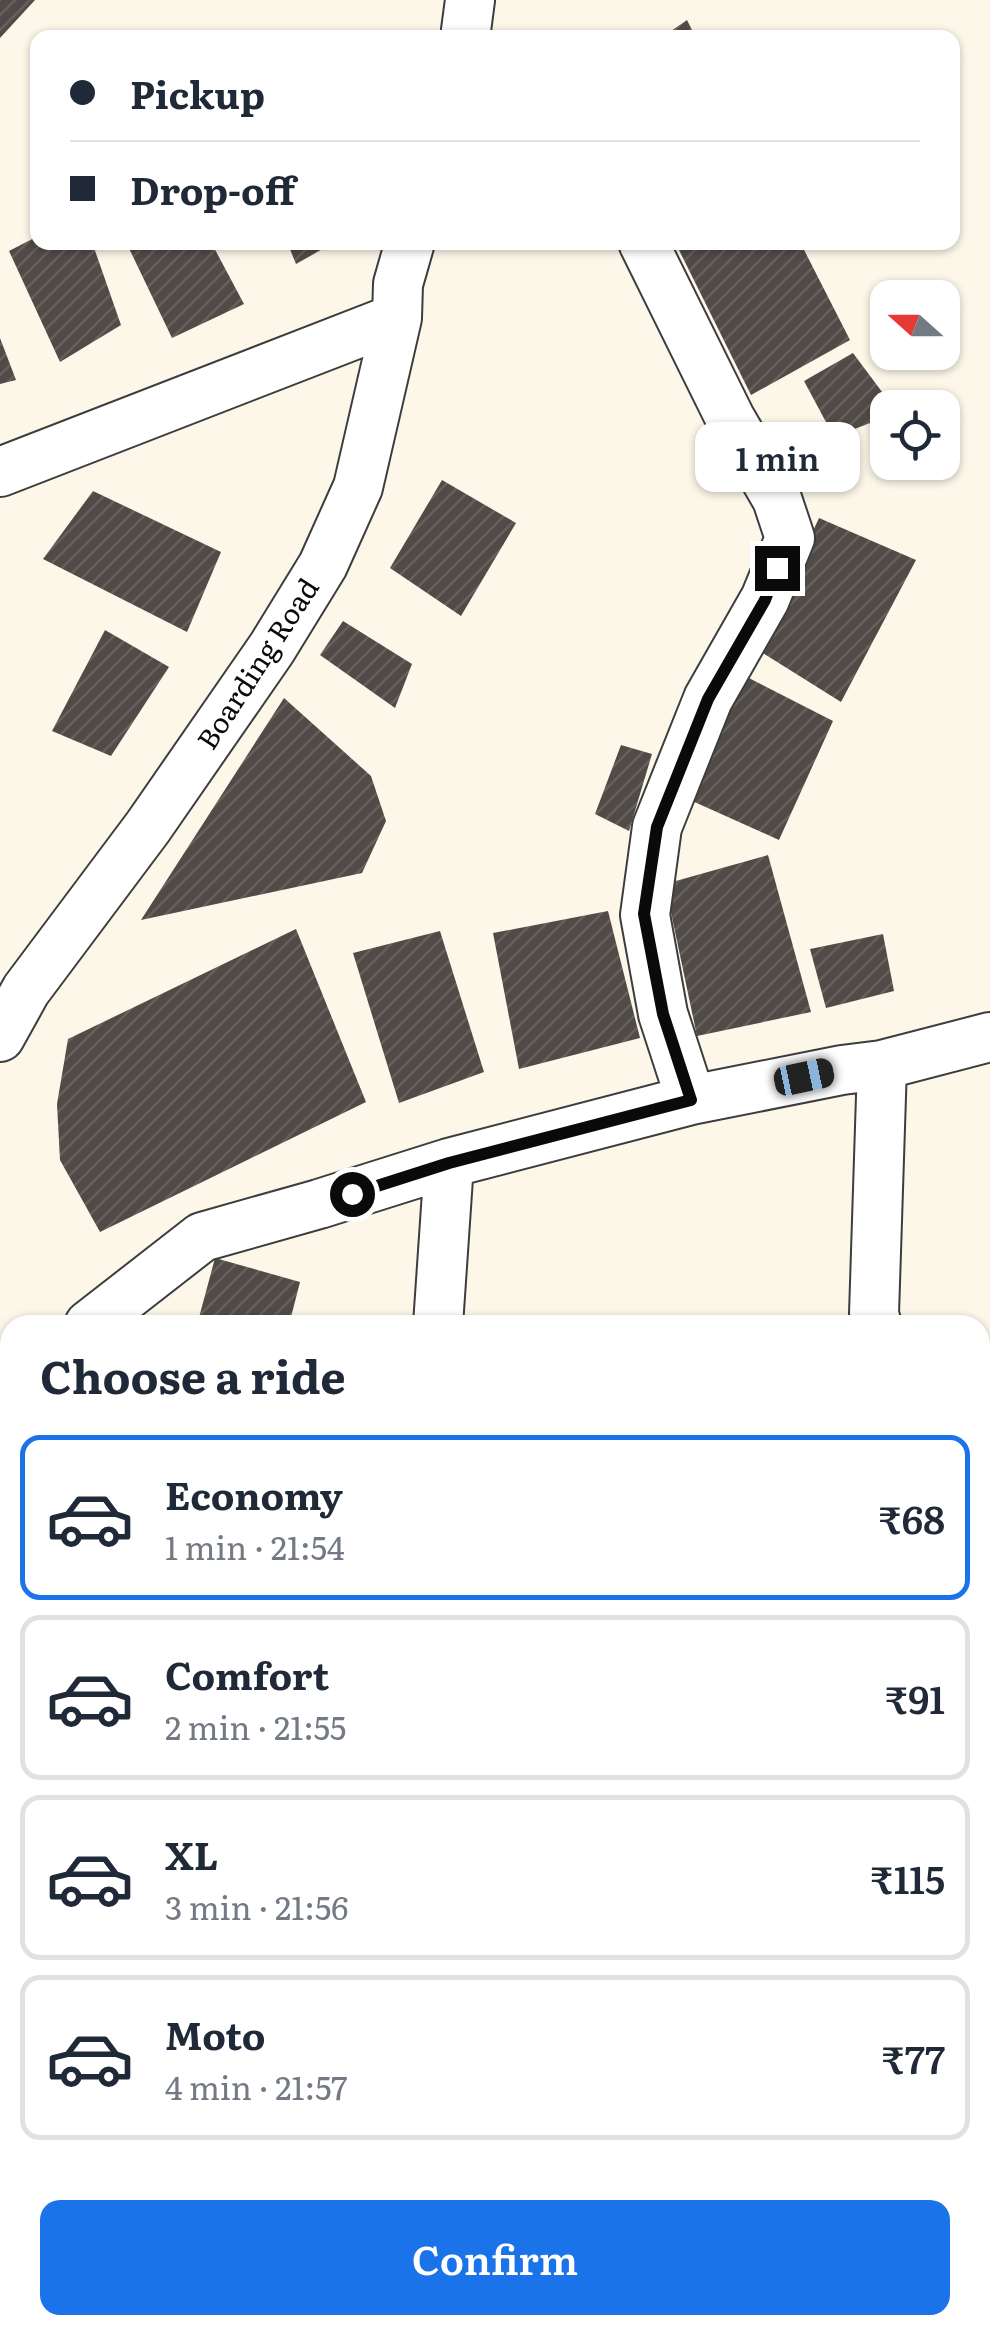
<!DOCTYPE html>
<meta charset="utf-8">
<style>
body{margin:0;font-family:Literata,serif;background:#f6f6f7;color:#1f2937;height:100vh;display:flex;flex-direction:column;font-size:38px;white-space:nowrap}
*{box-sizing:border-box;margin:0}
p{font-size:32px;color:#747a83}
.icon{flex:none;width:55px;height:55px;fill:none;stroke:currentColor;stroke-width:2;stroke-linecap:round;stroke-linejoin:round}
.map{position:relative;flex:1;overflow:hidden}
.details{position:absolute;left:0px;top:1315px;width:990px;height:1020px;display:flex;flex-direction:column;background:#fff;border-radius:30px 30px 0 0;box-shadow:0 2px 8px #0004}
.details>*{flex:none}
.guide{position:absolute;left:30px;top:30px;width:930px;height:220px;border-radius:20px;box-shadow:0 2px 8px #0004;display:grid;align-content:center;height:220px;padding:0 40px;background:#fff}
.needle{width:65px;rotate:291deg}
.tools{position:absolute;left:870px;top:280px;display:grid;gap:20px}
.tools a{display:grid;place-items:center;width:90px;height:90px;border-radius:20px;background:#fff;box-shadow:0 2px 8px #0004;font-size:50px}
.end{position:absolute;width:45px;height:45px;margin:-22px;border:12px solid #0a0a0a;background:#fff;box-shadow:0 0 0 5px #fff}
.from{border-radius:50%}
.bubble{position:absolute;height:70px;border-radius:20px;background:#fff;box-shadow:0 2px 8px #0004;font-size:32px;font-weight:600;line-height:70px;text-align:center}
.car{position:absolute;width:30px;height:60px;margin:-30px -15px;border-radius:12px;box-shadow:0 0 8px 2px #0007;background:linear-gradient(#222 24%,#8ab4d8 0 40%,#222 0 76%,#8ab4d8 0 86%,#222 0)}
.guide b{display:flex;align-items:center;gap:35px;height:95px;font-size:38px}
.guide b+b{border-top:2px solid #e0e1e3}
.guide i{width:25px;height:25px;background:#1f2937}
ul{padding:0;list-style:none}
li{display:flex;align-items:center;gap:30px;height:165px;margin:0 20px 15px;padding:0 20px;border:5px solid #e0e1e3;border-radius:20px}
li div{flex:1}
li b{display:block;font-size:38px}
li em{font-style:normal;font-weight:600}
li.current{border-color:#1a73e8}
li>.icon{width:90px;height:90px;stroke-width:1.5}
h2{padding:0 40px;font-size:45px;line-height:120px}
.button{display:flex;gap:20px;margin-top:auto;padding:20px 40px}
.button a{flex:1;height:115px;border-radius:20px;background:#1a73e8;color:#fff;font-size:40px;font-weight:600;line-height:115px;text-align:center}
.map>svg:first-child{display:block}
.building{fill:url(#building-hatch)}
.lines{fill:none;stroke-linecap:round;stroke-linejoin:round}
.street-casing{stroke:#3d3d3d;stroke-width:52}
.street{stroke:#fff;stroke-width:48}
.route{stroke:#0a0a0a;stroke-width:12}
.labels{text-anchor:middle;stroke-width:10;stroke-linejoin:round;paint-order:stroke}
.street-label{font-size:28px;fill:#0a0a0a;stroke:#fff}
</style>
<div class="map">
<svg width="990" height="2335" viewBox="0 0 990 2335">
<defs>
<pattern id="building-hatch" width="6" height="6" patternUnits="userSpaceOnUse" patternTransform="scale(2.5)"><rect width="6" height="6" fill="#514b48"/><path d="M-1 1l2-2M0 6l6-6M5 7l2-2" fill="none" stroke="#65605e"/></pattern>
</defs>
<rect width="100%" height="100%" fill="#fcf7e9"/>
<!-- building -->
<path class="building" d="M 0,0 L 35,0 L 0,38 Z
M 687,20 L 696,38 L 661,38 Z
M 38,236 L 38,242 L 92,242 L 121,325 L 60,362 L 9,251 Z
M 126,242 L 211,242 L 244,304 L 172,338 Z
M 287,242 L 335,242 L 296,264 Z
M 675,242 L 800,242 L 850,340 L 751,395 Z
M 0,338 L 16,380 L 0,384 Z
M 853,353 L 894,408 L 888,408 L 888,416 L 834,437 L 804,381 Z
M 442,480 L 516,523 L 461,616 L 390,568 Z
M 93,491 L 221,552 L 187,632 L 43,559 Z
M 819,518 L 916,560 L 841,702 L 758,650 Z
M 343,621 L 412,664 L 395,708 L 320,655 Z
M 105,630 L 169,667 L 111,756 L 52,731 Z
M 745,676 L 833,721 L 779,840 L 690,800 Z
M 284,698 L 371,776 L 386,821 L 362,873 L 141,920 Z
M 621,745 L 652,754 L 629,831 L 595,814 Z
M 768,855 L 811,1012 L 697,1036 L 665,884 Z
M 608,911 L 640,1038 L 519,1069 L 493,933 Z
M 296,929 L 366,1102 L 100,1232 L 60,1160 L 57,1104 L 68,1039 Z
M 440,931 L 484,1072 L 399,1103 L 353,953 Z
M 883,934 L 894,991 L 826,1008 L 810,949 Z
M 215,1258 L 300,1282 L 289,1325 L 197,1325 Z"/>
<g class="lines">
<defs>
<path id="street" d="M 465,38 L 470,0
M 643,242 L 730,418 L 777,499 L 790,538 L 765,599 L 708,699 L 657,827 L 645,915 L 663,1014 L 691,1100
M 0,472 L 397,318
M 0,1037 L 26,990 L 148,827 L 272,648 L 323,565 L 358,487 L 397,318 L 398,284 L 410,242
M 89,1325 L 202,1237 L 319,1204 L 449,1163 L 691,1100 L 842,1070 L 882,1065 L 990,1037
M 438,1325 L 449,1163
M 877,1325 L 874,1314 L 882,1065
M 0,1374 L 10,1368
M 980,1425 L 990,1421
M 980,1577 L 990,1585
M 980,1927 L 990,1922
M 834,2335 L 836,2325"/>
</defs>
<!-- street casing -->
<use href="#street" class="street-casing"/>
<!-- street -->
<use href="#street" class="street"/>
</g>
<g class="lines">
<!-- route -->
<path class="route" d="M 352,1194 L 449,1163 L 691,1100 L 663,1014 L 644,914 L 657,827 L 708,699 L 765,600 L 777,568"/>
</g>
<g class="labels">
<!-- street labels -->
<g class="street-label">
<text transform="translate(258 664) rotate(-57)" y="10">Boarding Road</text>
</g>
</g>
</svg>
<div class="tools">
<a><svg class="needle" viewBox="-14 -14 28 28"><path d="M0-13l5 13h-10z" fill="#e53935"/><path d="M0 13l5-13h-10z" fill="#747a83"/></svg></a>
<a><svg class="icon" aria-label="locate" viewBox="0 0 24 24"><circle cx="12" cy="12" r="6"/><path d="M12 2v4M12 18v4M2 12h4M18 12h4"/></svg></a>
</div>
<i class="end from" style="left:352px;top:1194px"></i>
<i class="end" style="left:777px;top:568px"></i>
<div class="bubble" style="left:695px;top:422px;width:165px">1 min</div>
<i class="car" style="left:804px;top:1077px;rotate:78deg"></i>
<div class="guide">
<b><i class="from"></i>Pickup</b>
<b><i></i>Drop-off</b>
</div>
<section class="details">
<h2>Choose a ride</h2>
<ul>
<li class="current"><svg class="icon" aria-label="car" viewBox="0 0 24 24"><path d="M5 17H2v-5l4-1 3-4h7l3 4 3 1v5h-3M9 17h6M6 11h13"/><circle cx="7" cy="17" r="2"/><circle cx="17" cy="17" r="2"/></svg><div><b>Economy</b><p>1 min · 21:54</p></div><em>₹68</em></li>
<li><svg class="icon" aria-label="car" viewBox="0 0 24 24"><path d="M5 17H2v-5l4-1 3-4h7l3 4 3 1v5h-3M9 17h6M6 11h13"/><circle cx="7" cy="17" r="2"/><circle cx="17" cy="17" r="2"/></svg><div><b>Comfort</b><p>2 min · 21:55</p></div><em>₹91</em></li>
<li><svg class="icon" aria-label="car" viewBox="0 0 24 24"><path d="M5 17H2v-5l4-1 3-4h7l3 4 3 1v5h-3M9 17h6M6 11h13"/><circle cx="7" cy="17" r="2"/><circle cx="17" cy="17" r="2"/></svg><div><b>XL</b><p>3 min · 21:56</p></div><em>₹115</em></li>
<li><svg class="icon" aria-label="car" viewBox="0 0 24 24"><path d="M5 17H2v-5l4-1 3-4h7l3 4 3 1v5h-3M9 17h6M6 11h13"/><circle cx="7" cy="17" r="2"/><circle cx="17" cy="17" r="2"/></svg><div><b>Moto</b><p>4 min · 21:57</p></div><em>₹77</em></li>
</ul>
<div class="button"><a>Confirm</a></div>
</section>
</div>
